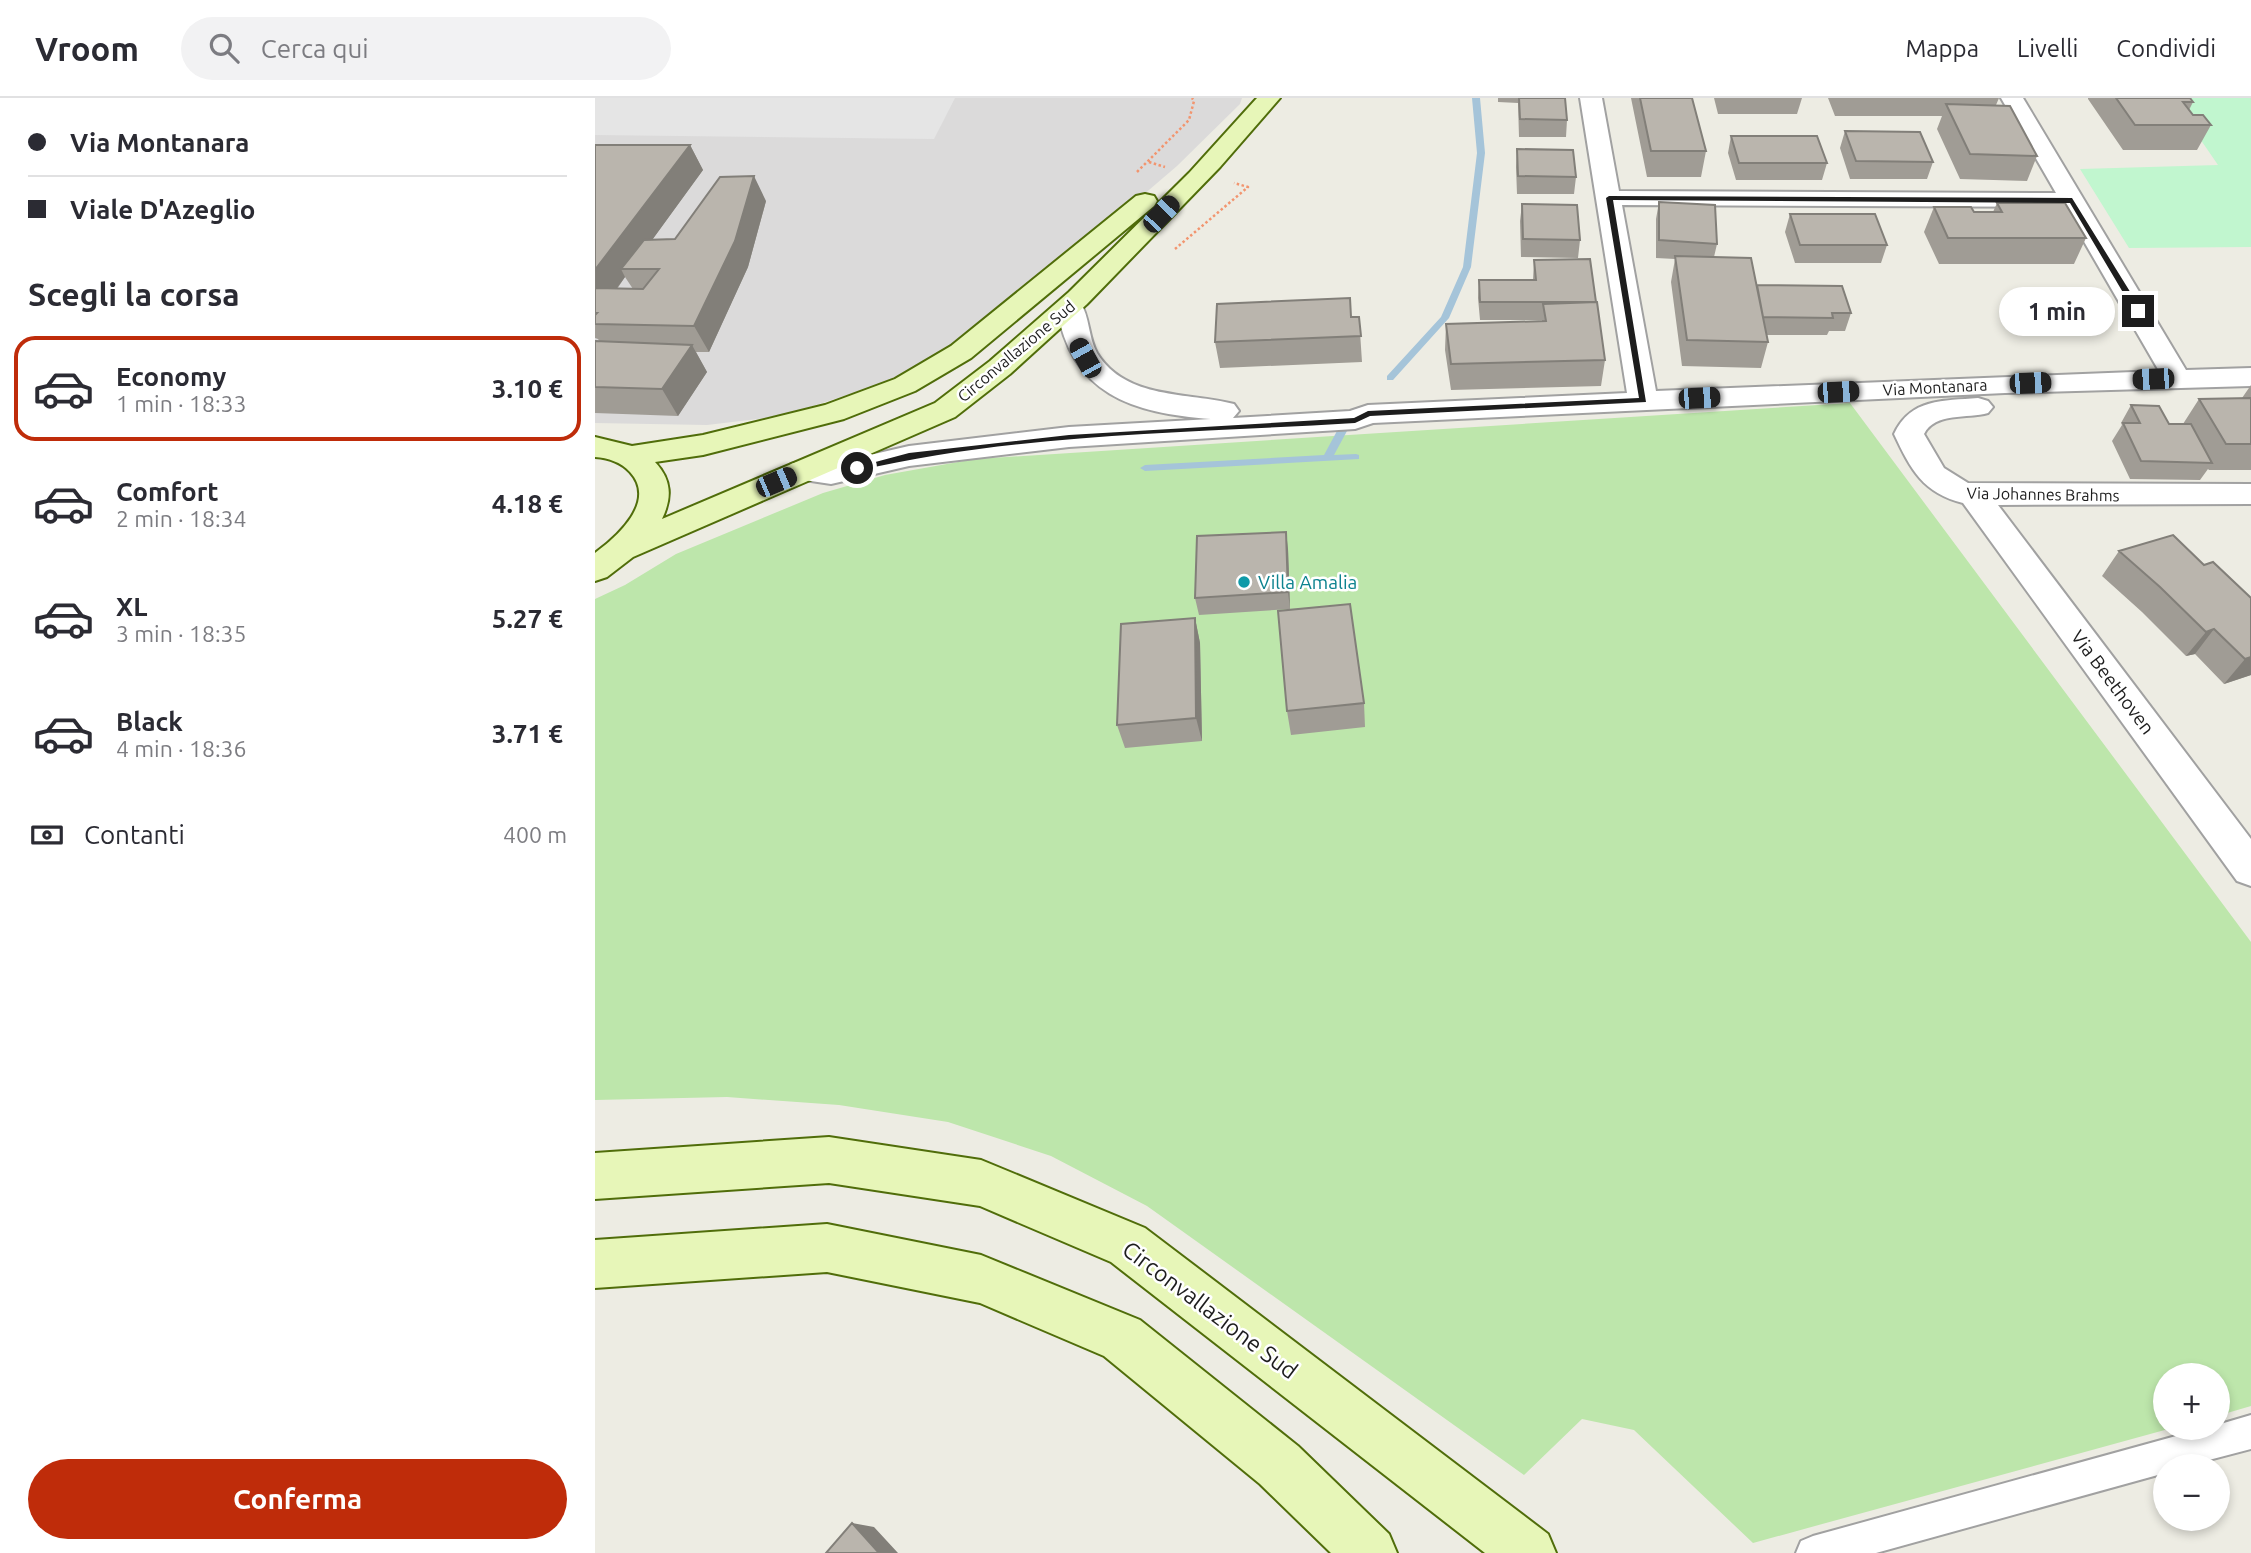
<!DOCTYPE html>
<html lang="it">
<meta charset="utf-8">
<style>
body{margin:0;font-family:Ubuntu,sans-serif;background:#f2f2f3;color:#2b2b33;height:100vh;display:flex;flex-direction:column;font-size:26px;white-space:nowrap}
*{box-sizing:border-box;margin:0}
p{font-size:23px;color:#7c7c81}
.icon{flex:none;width:38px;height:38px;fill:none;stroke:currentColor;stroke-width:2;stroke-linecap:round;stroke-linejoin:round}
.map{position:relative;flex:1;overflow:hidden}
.sheet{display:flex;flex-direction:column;background:#fff;width:595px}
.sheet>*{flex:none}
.guide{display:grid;align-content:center;height:154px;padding:0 28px;background:#fff}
.tools{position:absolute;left:1558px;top:1265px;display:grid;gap:14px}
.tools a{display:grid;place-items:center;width:77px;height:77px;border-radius:50%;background:#fff;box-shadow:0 4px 10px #0003;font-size:35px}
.end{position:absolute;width:32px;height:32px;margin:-16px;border:9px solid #1d1d1d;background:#fff;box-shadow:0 0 0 4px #fff}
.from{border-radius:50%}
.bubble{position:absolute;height:49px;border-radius:24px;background:#fff;box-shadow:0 4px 10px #0003;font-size:23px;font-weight:600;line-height:49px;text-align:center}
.car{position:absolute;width:21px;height:42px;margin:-21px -10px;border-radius:9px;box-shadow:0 0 5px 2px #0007;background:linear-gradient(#222 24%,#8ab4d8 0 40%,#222 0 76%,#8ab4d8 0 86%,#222 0)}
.guide b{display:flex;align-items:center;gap:24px;height:66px;font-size:26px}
.guide b+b{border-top:2px solid #e1e1e2}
.guide i{width:18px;height:18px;background:#2b2b33}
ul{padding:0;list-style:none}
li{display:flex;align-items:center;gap:21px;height:105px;margin:0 14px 10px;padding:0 14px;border:4px solid transparent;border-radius:21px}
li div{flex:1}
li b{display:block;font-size:26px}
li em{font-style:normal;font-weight:600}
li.active{border-color:#bf2c0a}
li>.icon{width:63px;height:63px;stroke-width:1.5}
h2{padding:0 28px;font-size:32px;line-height:84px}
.pay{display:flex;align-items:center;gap:18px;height:77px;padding:0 28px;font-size:26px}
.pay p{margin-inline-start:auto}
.primary-button{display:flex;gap:14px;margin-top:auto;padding:14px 28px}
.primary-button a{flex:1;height:80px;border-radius:42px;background:#bf2c0a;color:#fff;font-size:28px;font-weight:600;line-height:80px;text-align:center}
header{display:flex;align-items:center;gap:42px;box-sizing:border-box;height:98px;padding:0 35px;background:#fff;border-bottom:2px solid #e1e1e2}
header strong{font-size:33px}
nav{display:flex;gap:38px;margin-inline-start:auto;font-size:24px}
.search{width:490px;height:63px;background:#f2f2f3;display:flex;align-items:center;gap:18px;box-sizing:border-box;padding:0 24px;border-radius:38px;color:#7c7c81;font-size:26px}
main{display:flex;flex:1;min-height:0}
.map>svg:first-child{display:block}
.residential{fill:#dbdada}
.grass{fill:#bde6ab}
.park{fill:#c1f6cf}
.parking{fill:#e5e5e5}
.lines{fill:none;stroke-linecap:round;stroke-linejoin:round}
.stream{fill:#a5c4d9;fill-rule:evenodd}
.service-casing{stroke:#a1a1a1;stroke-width:4}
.minor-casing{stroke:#a1a1a1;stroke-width:4}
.secondary-casing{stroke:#506d0a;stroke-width:4}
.path{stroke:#f2956f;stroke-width:2.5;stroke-dasharray:2.5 2.5;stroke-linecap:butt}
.service{fill:#fff;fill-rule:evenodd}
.minor{fill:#fff;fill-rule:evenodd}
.secondary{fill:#e7f6b8;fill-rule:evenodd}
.wall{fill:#a09c95;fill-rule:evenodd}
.shaded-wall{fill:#827f79}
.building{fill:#bab5ad;stroke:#827f79;stroke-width:2}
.route{fill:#1d1d1d}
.culture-dot{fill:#0f9aa8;stroke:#fff;stroke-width:2.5}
.labels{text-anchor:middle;stroke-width:5;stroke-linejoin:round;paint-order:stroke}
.far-street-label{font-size:16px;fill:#1d1d1d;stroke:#fff}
.culture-label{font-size:19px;fill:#0d838f;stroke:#fff;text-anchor:start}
.street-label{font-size:19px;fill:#1d1d1d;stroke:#fff}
.near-street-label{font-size:23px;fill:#1d1d1d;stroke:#fff}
</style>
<header>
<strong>Vroom</strong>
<div class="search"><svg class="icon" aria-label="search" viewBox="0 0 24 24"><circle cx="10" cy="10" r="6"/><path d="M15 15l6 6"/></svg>Cerca qui</div>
<nav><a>Mappa</a><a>Livelli</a><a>Condividi</a></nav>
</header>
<main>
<section class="sheet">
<div class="guide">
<b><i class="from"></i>Via Montanara</b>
<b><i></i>Viale D'Azeglio</b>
</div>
<h2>Scegli la corsa</h2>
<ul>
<li class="active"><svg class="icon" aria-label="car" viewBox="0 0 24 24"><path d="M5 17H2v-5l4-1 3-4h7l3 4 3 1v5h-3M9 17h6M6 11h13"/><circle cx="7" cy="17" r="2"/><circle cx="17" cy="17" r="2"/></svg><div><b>Economy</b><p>1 min · 18:33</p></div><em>3.10 €</em></li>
<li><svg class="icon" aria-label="car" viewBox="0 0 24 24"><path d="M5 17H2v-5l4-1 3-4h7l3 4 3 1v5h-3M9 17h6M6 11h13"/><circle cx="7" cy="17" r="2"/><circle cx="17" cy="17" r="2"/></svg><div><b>Comfort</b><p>2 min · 18:34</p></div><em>4.18 €</em></li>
<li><svg class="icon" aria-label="car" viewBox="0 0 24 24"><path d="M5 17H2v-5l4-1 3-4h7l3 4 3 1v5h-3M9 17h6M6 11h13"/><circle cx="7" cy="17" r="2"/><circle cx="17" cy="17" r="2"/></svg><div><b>XL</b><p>3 min · 18:35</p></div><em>5.27 €</em></li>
<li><svg class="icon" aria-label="car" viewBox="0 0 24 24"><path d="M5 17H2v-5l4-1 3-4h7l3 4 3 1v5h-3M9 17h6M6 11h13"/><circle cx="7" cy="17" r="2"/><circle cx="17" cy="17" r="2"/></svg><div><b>Black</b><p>4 min · 18:36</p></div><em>3.71 €</em></li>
</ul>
<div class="pay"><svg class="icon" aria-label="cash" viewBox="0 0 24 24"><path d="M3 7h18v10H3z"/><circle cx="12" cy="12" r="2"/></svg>Contanti<p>400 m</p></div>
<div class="primary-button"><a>Conferma</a></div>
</section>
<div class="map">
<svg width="1656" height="1455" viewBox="0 0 1656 1455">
<rect width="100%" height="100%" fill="#edece3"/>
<!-- residential -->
<path class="residential" d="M 0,0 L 647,0 L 645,6 L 582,68 L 382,239 L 314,277 L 187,318 L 112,327 L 0,325 Z"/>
<!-- grass -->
<path class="grass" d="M 1255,305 L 1656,844 L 1656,1308 L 1622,1318 L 1622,1278 L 1570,1278 L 1570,1330 L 1577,1330 L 1158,1445 L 1039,1332 L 987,1321 L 929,1377 L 552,1108 L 456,1058 L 353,1024 L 244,1007 L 132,999 L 0,1002 L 0,501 L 30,487 L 81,456 L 228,395 L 290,377 L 380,361 Z"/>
<!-- park -->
<path class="park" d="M 1577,0 L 1656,0 L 1656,149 L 1534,150 L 1485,71 L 1623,67 Z"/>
<!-- parking -->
<path class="parking" d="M 0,0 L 360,0 L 339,41 L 0,37 Z"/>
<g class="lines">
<!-- stream -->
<path class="stream" d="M 877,0 L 885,0 L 890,55 L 876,169 L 854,220 L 798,282 L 792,282 L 792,278 L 846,219 L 868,169 L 882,55 Z
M 747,330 L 752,333 L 739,357 L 761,356 L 764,357 L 764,361 L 550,373 L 545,370 L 550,367 L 729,357 L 742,333 Z"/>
<defs>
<path id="service" d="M 1656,1317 L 1656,1351 L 1591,1368 L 1570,1368 L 1570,1375 L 1281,1455 L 1201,1455 L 1206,1443 L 1218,1438 L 1610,1330 L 1622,1330 L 1622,1327 Z"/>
<path id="minor" d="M 985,0 L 1007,0 L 1024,93 L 1461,95 L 1406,0 L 1428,0 L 1591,272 L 1656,270 L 1656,288 L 1410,295 L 778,325 L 760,331 L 474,349 L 314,368 L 236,386 L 196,380 L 192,373 L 196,366 L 207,363 L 236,366 L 314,348 L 474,329 L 616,321 C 537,315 476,296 462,210 L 465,204 L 475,202 L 485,204 C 495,219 493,239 502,255 C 531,302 593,294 639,306 L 644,313 L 638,320 L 755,313 L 773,307 L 1032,295 ZM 1027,107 L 1469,109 L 1564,273 L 1061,293 Z
M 1383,300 L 1393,303 L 1398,309 L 1393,315 C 1373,321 1340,314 1329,336 L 1349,370 L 1373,385 L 1656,386 L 1656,406 L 1403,407 L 1656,741 L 1656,788 L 1642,783 L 1368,405 C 1328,395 1316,372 1299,336 C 1316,300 1348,303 1383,300 Z"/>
<path id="secondary" d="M 662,0 L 685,0 L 625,69 L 492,206 L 415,276 L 360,319 L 38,459 L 12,479 L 0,483 L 0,455 C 23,438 62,403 35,374 C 26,364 13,360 0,359 L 0,339 L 37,348 L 108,337 L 230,307 L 300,281 L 356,248 L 541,98 L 550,96 L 559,98 L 562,103 L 559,108 L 376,260 L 320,293 L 249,321 L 108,357 L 60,364 C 77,382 77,400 67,421 L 340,305 L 395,263 L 474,194 L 594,75 Z
M 234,1039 L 386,1062 L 550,1130 L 953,1436 L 961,1455 L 890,1455 L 516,1164 L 385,1108 L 234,1085 L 0,1101 L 0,1055 Z
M 232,1126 L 386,1157 L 545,1222 L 703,1348 L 794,1436 L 802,1455 L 736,1455 L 665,1386 L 509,1258 L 385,1205 L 232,1174 L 0,1190 L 0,1142 Z"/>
</defs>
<!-- service casing -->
<use href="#service" class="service-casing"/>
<!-- minor casing -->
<use href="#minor" class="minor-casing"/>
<!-- secondary casing -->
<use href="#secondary" class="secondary-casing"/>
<!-- path -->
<path class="path" d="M 554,64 L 570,69
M 542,74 L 594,22 L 599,3 L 597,0
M 580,151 L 653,89 L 639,85"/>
<!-- service -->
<use href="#service" class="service"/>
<!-- minor -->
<use href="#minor" class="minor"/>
<!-- secondary -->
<use href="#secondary" class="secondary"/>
</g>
<!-- wall -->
<path class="wall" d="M 903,0 L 970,0 L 972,22 L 971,39 L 924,39 L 923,5 L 903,4 Z
M 1036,0 L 1097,0 L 1111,53 L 1106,79 L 1052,79 Z
M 1119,0 L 1207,0 L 1202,16 L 1123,16 Z
M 1225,0 L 1404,0 L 1401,7 L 1442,58 L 1432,83 L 1365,81 L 1342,31 L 1347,18 L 1240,18 L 1233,0 Z
M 1493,0 L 1595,0 L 1598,4 L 1594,12 L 1598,17 L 1616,27 L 1602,52 L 1528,52 L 1493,1 Z
M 1250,33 L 1338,64 L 1332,81 L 1255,81 L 1245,50 Z
M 1136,38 L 1232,65 L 1227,82 L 1141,82 L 1133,55 Z
M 0,47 L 95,47 L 108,72 L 57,142 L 80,141 L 171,103 L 153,169 L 114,254 L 101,254 L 112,274 L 83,318 L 0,315 L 0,243 L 5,244 L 3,241 L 0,240 ZM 30,179 L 38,191 L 22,191 Z
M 922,51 L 981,79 L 979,96 L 922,96 L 921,69 Z
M 1064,104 L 1122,146 L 1119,159 L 1162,187 L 1256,215 L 1250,233 L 1234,233 L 1232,237 L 1172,237 L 1173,244 L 1166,270 L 1087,268 L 1076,184 L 1080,161 L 1061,160 L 1061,121 Z
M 1402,105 L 1491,140 L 1479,166 L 1344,166 L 1329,134 L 1339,109 L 1379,114 L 1398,114 Z
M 927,106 L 985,142 L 983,160 L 926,159 L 925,123 Z
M 1195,116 L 1292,147 L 1286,165 L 1200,165 L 1190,134 Z
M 939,162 L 1010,262 L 1006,288 L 856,292 L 850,252 L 851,226 L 947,224 L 947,222 L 885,222 L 883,200 L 884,182 L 938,182 Z
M 756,219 L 764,219 L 767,264 L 625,270 L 620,244 Z
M 1656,287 L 1656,372 L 1614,372 L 1613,371 L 1605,382 L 1535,381 L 1517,343 L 1527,327 L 1526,325 L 1536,307 L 1574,326 L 1588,326 L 1604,301 L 1647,300 Z
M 693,451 L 695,511 L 604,517 L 600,500 Z
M 1524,453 L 1609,467 L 1656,500 L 1656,577 L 1629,586 L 1600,556 L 1591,558 L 1547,514 L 1507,478 Z
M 600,520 L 605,545 L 607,643 L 530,650 L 522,627 Z
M 769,605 L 770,629 L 696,637 L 692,613 Z"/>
<!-- shaded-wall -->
<path class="shaded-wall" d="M 95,47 L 108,72 L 36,171 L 26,171 L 30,179 L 3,216 L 0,211 L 0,172 Z
M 159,78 L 171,103 L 153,169 L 114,254 L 99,228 Z
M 97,247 L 112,274 L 83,318 L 67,291 Z
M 691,434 L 693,451 L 695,511 L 693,494 Z
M 600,520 L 605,545 L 607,643 L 601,620 Z
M 1619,531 L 1600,556 L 1591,558 L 1611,534 Z
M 1656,559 L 1656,577 L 1629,586 L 1650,561 Z
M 257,1425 L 279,1429 L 303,1455 L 284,1455 Z"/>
<!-- building -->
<path class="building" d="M 924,0 L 970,0 L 972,22 L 925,21 Z
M 1045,0 L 1097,0 L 1111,53 L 1056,53 Z
M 1521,0 L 1595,0 L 1598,4 L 1588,4 L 1598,17 L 1608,17 L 1616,27 L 1540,27 Z
M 1351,6 L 1415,8 L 1442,58 L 1375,56 Z
M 1250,33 L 1325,34 L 1338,64 L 1261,63 Z
M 1136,38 L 1222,38 L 1232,65 L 1144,65 Z
M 0,47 L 95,47 L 0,172 Z
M 922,51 L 978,52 L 981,79 L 923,78 Z
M 159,78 L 140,143 L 99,228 L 0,226 L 0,217 L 2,215 L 0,215 L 0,190 L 48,191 L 64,171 L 26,171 L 49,142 L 80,141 L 125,79 Z
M 1064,104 L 1120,107 L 1122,146 L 1064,142 Z
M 1402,105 L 1470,105 L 1491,140 L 1353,140 L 1339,109 L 1376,109 L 1379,114 L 1407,114 Z
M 927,106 L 982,107 L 985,142 L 928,141 Z
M 1195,116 L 1280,116 L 1292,147 L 1205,147 Z
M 1080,158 L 1156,160 L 1173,244 L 1092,242 Z
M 995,161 L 1001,204 L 885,204 L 884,182 L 941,182 L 939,162 Z
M 1162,187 L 1247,188 L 1256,215 L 1237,215 L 1238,220 L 1168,219 Z
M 755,200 L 756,219 L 764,219 L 766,238 L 620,244 L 622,206 Z
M 1002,204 L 1010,262 L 856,266 L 851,226 L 951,223 L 948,206 Z
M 0,243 L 97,247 L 67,291 L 0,289 Z
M 1656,300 L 1656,346 L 1631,346 L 1604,301 Z
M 1536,307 L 1564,308 L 1574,326 L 1596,326 L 1617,365 L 1546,363 L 1528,325 L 1545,325 Z
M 691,434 L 693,494 L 600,500 L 602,438 Z
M 1578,437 L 1609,467 L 1618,464 L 1656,500 L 1656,559 L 1650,561 L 1619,531 L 1611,534 L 1565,489 L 1524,453 Z
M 755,506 L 769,605 L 692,613 L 683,513 Z
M 600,520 L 601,620 L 522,627 L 526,526 Z
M 257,1425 L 284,1455 L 231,1455 Z"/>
<!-- route -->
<path class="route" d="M 1014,98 L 1477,100 L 1547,213 L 1543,216 L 1539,213 L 1475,105 L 1018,102 L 1051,304 L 775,318 L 760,325 C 596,335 422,335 262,373 L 258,370 L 314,355 L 474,337 L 759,320 L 773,313 L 1044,300 L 1011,100 Z"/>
<!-- markers -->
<circle class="culture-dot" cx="649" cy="484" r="7"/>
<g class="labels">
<!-- far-street labels -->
<g class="far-street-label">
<text transform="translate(421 253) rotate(-40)" y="6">Circonvallazione Sud</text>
<text transform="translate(1340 289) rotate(-3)" y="6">Via Montanara</text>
<text transform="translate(1448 396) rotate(1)" y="6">Via Johannes Brahms</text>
</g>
<!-- culture labels -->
<g class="culture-label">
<text x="663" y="491">Villa Amalia</text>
</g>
<!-- street labels -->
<g class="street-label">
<text transform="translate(1518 584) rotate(53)" y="7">Via Beethoven</text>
</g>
<!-- near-street labels -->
<g class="near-street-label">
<text transform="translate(615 1212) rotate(37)" y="8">Circonvallazione Sud</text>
</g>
</g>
</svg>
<div class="tools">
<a>+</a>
<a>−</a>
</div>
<i class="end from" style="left:262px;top:370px"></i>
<i class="end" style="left:1543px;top:213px"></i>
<div class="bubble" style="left:1404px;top:189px;width:116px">1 min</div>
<i class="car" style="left:566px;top:116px;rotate:44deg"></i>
<i class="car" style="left:490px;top:260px;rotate:331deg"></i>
<i class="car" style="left:1558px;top:281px;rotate:268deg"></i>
<i class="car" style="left:1435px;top:285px;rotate:88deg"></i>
<i class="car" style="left:1243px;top:294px;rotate:87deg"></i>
<i class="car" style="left:1104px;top:300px;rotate:87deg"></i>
<i class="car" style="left:181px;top:384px;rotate:67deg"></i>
</div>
</main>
